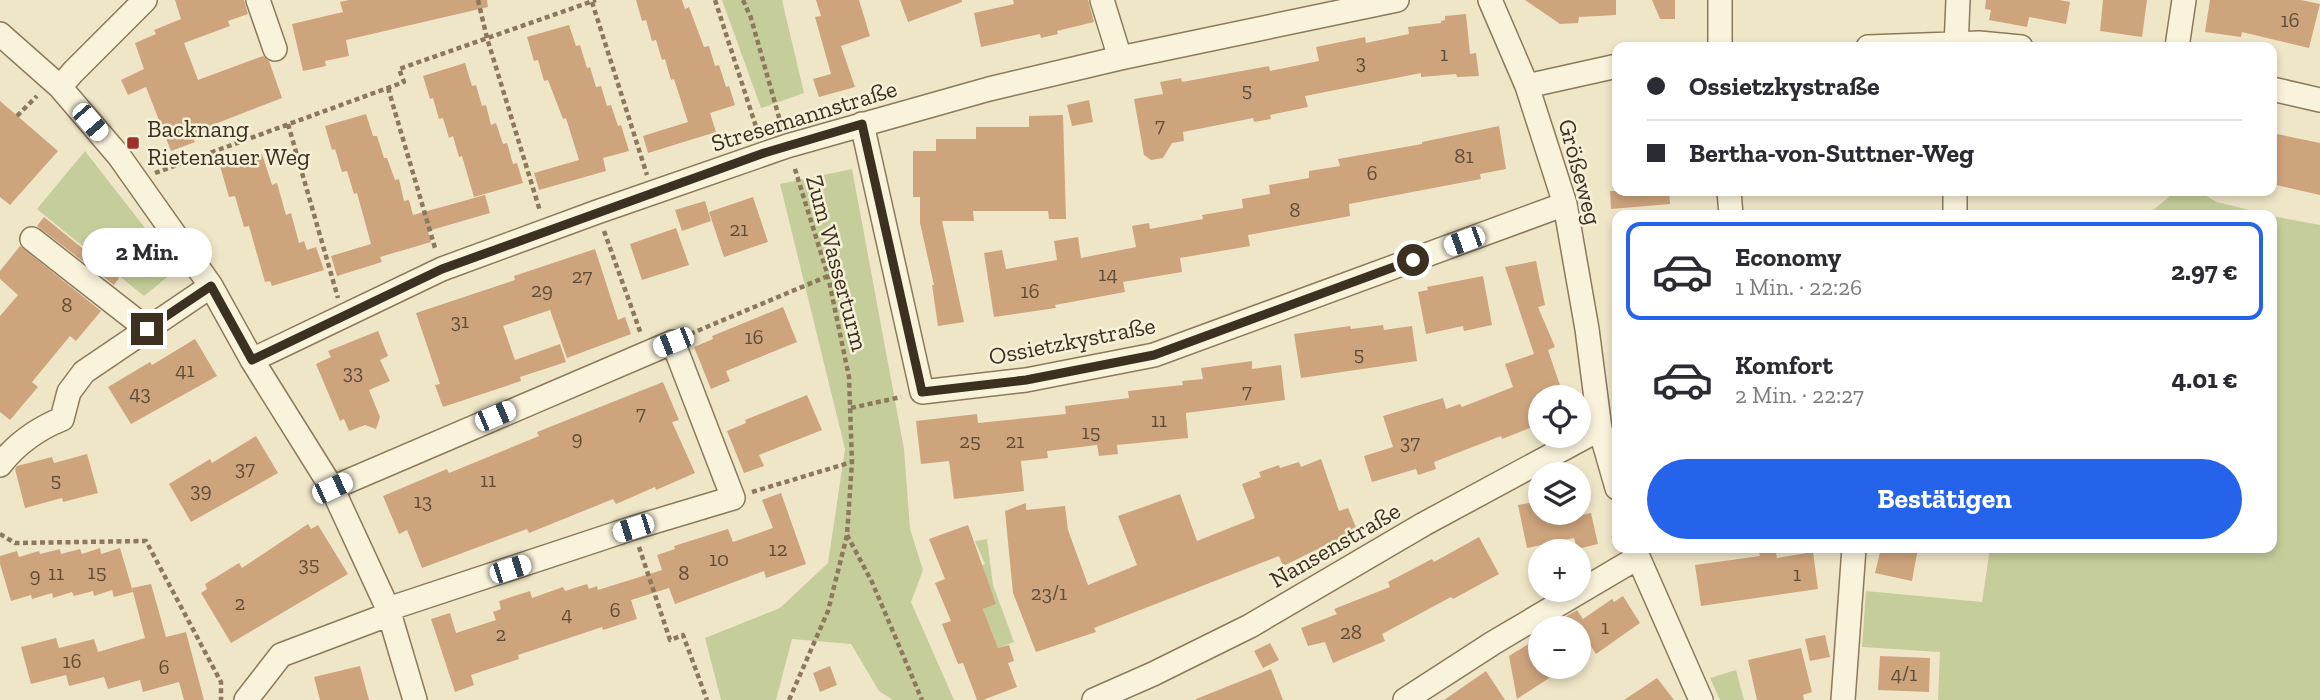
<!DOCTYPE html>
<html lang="de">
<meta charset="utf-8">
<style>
body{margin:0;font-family:"Zilla Slab",serif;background:#f7f7f7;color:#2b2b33;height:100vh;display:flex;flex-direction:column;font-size:26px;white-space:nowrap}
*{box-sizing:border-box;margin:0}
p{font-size:23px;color:#7c7c81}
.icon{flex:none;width:38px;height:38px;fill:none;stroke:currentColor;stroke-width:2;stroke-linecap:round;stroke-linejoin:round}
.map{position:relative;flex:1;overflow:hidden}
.drawer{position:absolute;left:1612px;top:210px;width:665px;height:343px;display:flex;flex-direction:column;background:#fff;border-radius:14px;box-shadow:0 4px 10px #0003}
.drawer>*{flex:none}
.hud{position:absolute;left:1612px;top:42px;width:665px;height:154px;border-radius:14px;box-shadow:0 4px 10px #0003;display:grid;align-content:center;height:154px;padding:0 35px;background:#fff}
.controls{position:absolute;left:1528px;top:385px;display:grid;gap:14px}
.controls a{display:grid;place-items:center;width:63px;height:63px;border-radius:50%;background:#fff;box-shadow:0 4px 10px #0003;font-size:35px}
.end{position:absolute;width:32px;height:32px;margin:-16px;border:9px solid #3c3020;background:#fff;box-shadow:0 0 0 4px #fff}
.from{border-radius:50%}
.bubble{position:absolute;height:49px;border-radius:24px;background:#fff;box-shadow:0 4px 10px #0003;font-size:23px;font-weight:800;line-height:49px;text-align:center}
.car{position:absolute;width:21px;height:42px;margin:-21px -10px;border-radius:9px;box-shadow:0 0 5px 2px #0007;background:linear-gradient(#fff 24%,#345 0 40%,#fff 0 76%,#345 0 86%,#fff 0)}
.hud b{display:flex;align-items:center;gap:24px;height:66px;font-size:26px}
.hud b+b{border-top:2px solid #e1e1e2}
.hud i{width:18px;height:18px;background:#2b2b33}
ul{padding:12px 0 0;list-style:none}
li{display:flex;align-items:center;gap:21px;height:98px;margin:0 14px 10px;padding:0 21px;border:4px solid transparent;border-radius:14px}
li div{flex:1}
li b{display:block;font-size:26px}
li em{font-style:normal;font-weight:800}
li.on{border-color:#2563eb}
li>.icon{width:63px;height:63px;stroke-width:1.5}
.button{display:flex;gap:14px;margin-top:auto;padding:14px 35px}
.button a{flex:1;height:80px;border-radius:42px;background:#2563eb;color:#fff;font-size:28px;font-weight:800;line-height:80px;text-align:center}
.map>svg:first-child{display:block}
.green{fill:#c5ce9b}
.building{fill:#cea47d}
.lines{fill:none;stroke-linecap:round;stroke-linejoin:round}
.minor-casing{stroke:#8c795c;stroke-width:26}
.path{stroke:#8c795c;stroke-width:4.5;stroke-dasharray:5 3.5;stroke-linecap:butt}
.minor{stroke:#faf3dc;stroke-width:23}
.route{stroke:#3c3020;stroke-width:9}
.poi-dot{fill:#9c322b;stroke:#f7f0d8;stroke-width:2.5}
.labels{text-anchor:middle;stroke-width:5;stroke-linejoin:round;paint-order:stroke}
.number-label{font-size:21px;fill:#604d37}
.street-label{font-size:24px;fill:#3c3020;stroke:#f7f0d8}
.poi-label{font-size:24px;fill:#3c3020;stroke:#f7f0d8;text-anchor:start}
</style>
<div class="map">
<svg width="2320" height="700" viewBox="0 0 2320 700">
<rect width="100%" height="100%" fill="#efe6c8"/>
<!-- green -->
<path class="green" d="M 722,0 L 782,0 L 804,93 L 761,108 Z
M 85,151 L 177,269 L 144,296 L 37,209 Z
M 852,169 L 904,449 L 910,529 L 923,570 L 911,602 L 954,700 L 893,700 L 879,691 L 851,644 L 792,639 L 776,700 L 721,700 L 705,638 L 780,608 L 828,563 L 845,449 L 780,184 Z
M 2176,191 L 2201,193 L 2217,202 L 2270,215 L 2147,215 Z
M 2272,216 L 2320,225 L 2320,700 L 1938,700 L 1940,652 L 1862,647 L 1866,591 L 1982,602 L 1990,548 L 2272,548 Z
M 987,539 L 993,585 L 1014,642 L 998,648 L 983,609 L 990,606 L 974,568 L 985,564 L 975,541 Z
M 1736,670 L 1744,700 L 1720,700 L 1710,678 Z"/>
<!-- building -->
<path class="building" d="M 175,0 L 244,0 L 248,14 L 228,21 L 230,26 L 184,43 L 198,80 L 263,56 L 269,61 L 282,98 L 215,124 L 217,129 L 193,138 L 195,142 L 171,151 L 146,87 L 128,95 L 121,80 L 144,69 L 135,43 L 156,34 L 154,30 L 181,19 Z
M 349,0 L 487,0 L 488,7 L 346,40 L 349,56 L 325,61 L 326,66 L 303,71 L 292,24 L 343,12 L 340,2 Z
M 636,0 L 682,0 L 685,9 L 689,7 L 704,47 L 709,46 L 715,66 L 719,65 L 726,87 L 729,86 L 735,105 L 710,113 L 716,132 L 648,153 L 643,136 L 688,122 L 674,79 L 671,80 L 665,59 L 662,60 L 656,40 L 652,41 L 646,20 L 642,21 Z
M 816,0 L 859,0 L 870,36 L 841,46 L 855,87 L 819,97 L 813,79 L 831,74 L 815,17 L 821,16 Z
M 900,0 L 962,0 L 962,2 L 908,22 Z
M 1013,0 L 1088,0 L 1094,22 L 1057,31 L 1058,34 L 1041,38 L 1040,34 L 981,47 L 974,13 L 1014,4 Z
M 1525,0 L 1616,0 L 1616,15 L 1579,17 L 1578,23 L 1560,24 Z
M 1652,0 L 1675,0 L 1675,19 L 1660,19 Z
M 1986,0 L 2059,0 L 2070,2 L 2066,24 L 2029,17 L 2027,27 L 1989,20 L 1991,10 L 1985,9 Z
M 2103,0 L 2147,0 L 2142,37 L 2100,31 Z
M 2210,0 L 2301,0 L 2320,4 L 2309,48 L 2242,32 L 2241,37 L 2205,32 Z
M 1466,14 L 1470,54 L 1476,53 L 1479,76 L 1457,77 L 1456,74 L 1421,77 L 1421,73 L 1305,96 L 1308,107 L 1270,115 L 1271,119 L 1254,122 L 1253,118 L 1183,132 L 1184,141 L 1172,143 L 1163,158 L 1151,160 L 1144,155 L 1134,99 L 1163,94 L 1160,82 L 1181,78 L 1182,82 L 1269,66 L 1270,71 L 1319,61 L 1316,47 L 1365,37 L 1366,43 L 1409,34 L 1408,27 L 1441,23 L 1441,21 L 1445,20 L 1445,16 Z
M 569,25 L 576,46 L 580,45 L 587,68 L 590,67 L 596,87 L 601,86 L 607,106 L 611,105 L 618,126 L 621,125 L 629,151 L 603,158 L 606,171 L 539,190 L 534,173 L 579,160 L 566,118 L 563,119 L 548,80 L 544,81 L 538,60 L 534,61 L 527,37 Z
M 465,63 L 472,86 L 476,85 L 482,106 L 486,105 L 491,125 L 496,123 L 503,144 L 507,143 L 513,164 L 517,163 L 523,183 L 474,197 L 462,156 L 459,157 L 453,136 L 449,138 L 443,118 L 439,119 L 433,98 L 430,99 L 423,76 Z
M 1089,100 L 1093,122 L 1072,126 L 1067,105 Z
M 0,101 L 58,151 L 10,205 L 0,197 Z
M 366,114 L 373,136 L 377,136 L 384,158 L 387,158 L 395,180 L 399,179 L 404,201 L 409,200 L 413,215 L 485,195 L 490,213 L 428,231 L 431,242 L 380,257 L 382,262 L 337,276 L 331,256 L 371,244 L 357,193 L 354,194 L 347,171 L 342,172 L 335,149 L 332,150 L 325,126 Z
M 1063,115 L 1066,219 L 1049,219 L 1048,211 L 973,211 L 974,221 L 942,221 L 964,322 L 938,326 L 932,285 L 934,285 L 920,223 L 920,197 L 913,197 L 913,151 L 936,151 L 936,139 L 976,139 L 976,127 L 1029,127 L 1029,116 Z
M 1499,126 L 1506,169 L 1480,174 L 1481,179 L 1349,204 L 1350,216 L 1248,235 L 1250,246 L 1180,258 L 1182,272 L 1123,282 L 1125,292 L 1055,305 L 1056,308 L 994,317 L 984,253 L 1002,250 L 1006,269 L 1057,260 L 1054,241 L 1078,237 L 1081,258 L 1136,247 L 1132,226 L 1149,223 L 1150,229 L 1203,219 L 1202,215 L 1243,208 L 1242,199 L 1270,194 L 1269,185 L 1309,178 L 1309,171 L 1340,166 L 1338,159 L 1422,144 L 1422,142 Z
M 2272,133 L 2320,143 L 2320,195 L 2272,184 Z
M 262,154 L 272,185 L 277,183 L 286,215 L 291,213 L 299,243 L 304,241 L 307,250 L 316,247 L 324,270 L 272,286 L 270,281 L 265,282 L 249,226 L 244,227 L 235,196 L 229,197 L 220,166 Z
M 1610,191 L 1669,191 L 1670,204 L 1611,209 Z
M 753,197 L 768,242 L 724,257 L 709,212 Z
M 705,201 L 711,221 L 682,231 L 675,210 Z
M 44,217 L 119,278 L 114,285 L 37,226 Z
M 676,228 L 689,265 L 642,280 L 630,244 Z
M 20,246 L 101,311 L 76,341 L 70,336 L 32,382 L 38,387 L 10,420 L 0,412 L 0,316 L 18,295 L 0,279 L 0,271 Z
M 595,249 L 618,320 L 625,317 L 631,334 L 567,358 L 550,310 L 503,326 L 515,360 L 560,344 L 566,362 L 520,377 L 521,381 L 443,407 L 435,385 L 440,384 L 416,313 L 515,280 L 514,276 Z
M 1536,261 L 1545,305 L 1538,307 L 1555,347 L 1548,350 L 1564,397 L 1540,397 L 1540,424 L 1502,439 L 1501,436 L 1434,462 L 1436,469 L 1418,475 L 1416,469 L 1372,482 L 1364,456 L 1393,447 L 1383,416 L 1443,398 L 1446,409 L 1460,404 L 1462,407 L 1513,387 L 1505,364 L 1534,354 L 1505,267 Z
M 1483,276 L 1492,325 L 1464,331 L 1463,326 L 1426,334 L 1418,292 L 1428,290 L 1427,287 Z
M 783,307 L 797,342 L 726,371 L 730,381 L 711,389 L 694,347 L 713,339 L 712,336 Z
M 1383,325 L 1384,330 L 1412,326 L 1417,361 L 1301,378 L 1294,334 L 1350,326 L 1351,329 Z
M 378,331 L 388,356 L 380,360 L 390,381 L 369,390 L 380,417 L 376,429 L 365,425 L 349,431 L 344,419 L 340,421 L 316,364 L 331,357 L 328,351 Z
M 195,339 L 217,376 L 131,424 L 108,387 L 150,362 L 152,365 Z
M 1252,361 L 1252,369 L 1281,365 L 1285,400 L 1186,413 L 1188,438 L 1117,445 L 1118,454 L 1099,456 L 1097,445 L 1047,451 L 1048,458 L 1021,461 L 1024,491 L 954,499 L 949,461 L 921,464 L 916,421 L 977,414 L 978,423 L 1066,414 L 1065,406 L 1129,398 L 1128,391 L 1183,385 L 1182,381 L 1203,379 L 1201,368 Z
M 663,382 L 679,420 L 672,422 L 695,473 L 656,490 L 655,487 L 616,504 L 613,499 L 529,533 L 527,529 L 422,568 L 407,530 L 399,534 L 383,496 L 447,469 L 449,473 L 539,436 L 537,432 Z
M 807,395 L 822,430 L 759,455 L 764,466 L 744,473 L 727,431 L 746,423 L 745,420 Z
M 256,436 L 278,473 L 191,522 L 169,484 L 210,459 L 212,463 Z
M 87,454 L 98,493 L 63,502 L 62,498 L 25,508 L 15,469 L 17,466 L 52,457 L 54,463 Z
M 1321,459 L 1339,511 L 1348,508 L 1357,530 L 1283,566 L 1279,556 L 1094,628 L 1096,632 L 1036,652 L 1013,593 L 1005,511 L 1026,503 L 1026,510 L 1065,506 L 1068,530 L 1088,585 L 1137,565 L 1118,516 L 1180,494 L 1197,541 L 1255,518 L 1242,484 L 1261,477 L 1259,472 L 1279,465 L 1280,468 L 1299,462 L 1301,467 Z
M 781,493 L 806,564 L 766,578 L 764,571 L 675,604 L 669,588 L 631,600 L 637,619 L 603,630 L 602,627 L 518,655 L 519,659 L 471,675 L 474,685 L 455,692 L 431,619 L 450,613 L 456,633 L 496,620 L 493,612 L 501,609 L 499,601 L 530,591 L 532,598 L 563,587 L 565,591 L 587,584 L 589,589 L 597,586 L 598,590 L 662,570 L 657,555 L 675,549 L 674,546 L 728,529 L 733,542 L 773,528 L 762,500 Z
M 1540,501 L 1540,513 L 1569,513 L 1570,518 L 1591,513 L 1598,544 L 1577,549 L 1574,538 L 1527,548 L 1518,505 Z
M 308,524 L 311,529 L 318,525 L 348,574 L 231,643 L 201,593 L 207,589 L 205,584 L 239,563 L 242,568 Z
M 968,525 L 996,604 L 983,609 L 998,648 L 1009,645 L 1014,661 L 1008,663 L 1017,687 L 983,700 L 977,700 L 963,663 L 958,664 L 942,624 L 951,621 L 935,583 L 945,579 L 929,539 Z
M 1479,537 L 1499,574 L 1453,599 L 1451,597 L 1382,634 L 1385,641 L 1333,663 L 1325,642 L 1308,646 L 1301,628 L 1337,614 L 1334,609 L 1390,587 L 1388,582 L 1432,559 L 1434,562 Z
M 100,548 L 101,554 L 120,548 L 133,592 L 114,597 L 112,590 L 94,596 L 93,591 L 74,596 L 72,592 L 53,598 L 52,593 L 32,599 L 31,595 L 11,601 L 0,564 L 0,556 L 17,551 L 19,557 L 39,551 L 40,554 L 60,549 L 61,554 L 80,549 L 82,554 Z
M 1758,548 L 1775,548 L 1777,558 L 1813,552 L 1818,589 L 1701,606 L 1695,565 L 1760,556 Z
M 1881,548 L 1918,548 L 1912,581 L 1875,573 Z
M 151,584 L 166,637 L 186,632 L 204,700 L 184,700 L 179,682 L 143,692 L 140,680 L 108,689 L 104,677 L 69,686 L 66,675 L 31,684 L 21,647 L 56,638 L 59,648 L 94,639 L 98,652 L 145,638 L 132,588 Z
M 1623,596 L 1640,623 L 1596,654 L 1579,628 L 1566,628 L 1560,620 L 1577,610 L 1583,619 L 1612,599 L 1614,602 Z
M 1825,635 L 1830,657 L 1810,661 L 1805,639 Z
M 1540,637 L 1540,667 L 1566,667 L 1517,699 L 1509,656 Z
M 1270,643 L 1279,660 L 1263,668 L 1254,651 Z
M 1801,648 L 1812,692 L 1803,695 L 1804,700 L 1757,700 L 1748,660 Z
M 1880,656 L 1930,658 L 1929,692 L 1878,690 Z
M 360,666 L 369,700 L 320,700 L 314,677 Z
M 830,666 L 837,685 L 820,692 L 813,673 Z
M 1271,669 L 1283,700 L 1196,700 L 1196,699 Z
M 1486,671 L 1505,700 L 1444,700 Z
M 1657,678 L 1674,700 L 1624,700 Z"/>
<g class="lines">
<defs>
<path id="minor" d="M 258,0 L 275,49
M 1102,0 L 1120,58
M 1490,0 L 1527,86 L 1565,204 L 1587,329 L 1600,429 L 1617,488
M 1720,0 L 1720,47
M 0,34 L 60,87 L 119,156 L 211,286 L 252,360 L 332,488 L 388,609 L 415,700
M 1868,47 L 1979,43 L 2021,47
M 1956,47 L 1958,0
M 2177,47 L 2184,0
M 1527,86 L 1617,66
M 60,87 L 73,72 L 145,0
M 2272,89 L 2320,100
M 862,124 L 922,392 L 1026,380 L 1154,355 L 1565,204
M 1729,191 L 1731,215
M 1955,215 L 1955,191
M 32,239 L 147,329
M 252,360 L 442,269 L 597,212 L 787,146 L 989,89 L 1120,58 L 1397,0
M 0,465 C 17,443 37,429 62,419 L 69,392 L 84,372 L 211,286
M 332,488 L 673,342 L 733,498 L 633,528 L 388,609
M 1634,548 L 1701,700
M 246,700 L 281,655 L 390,614
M 1094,700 L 1153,674 L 1250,626 L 1424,524 L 1600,429
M 1405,700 L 1493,643 L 1637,558
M 1843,700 L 1854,548"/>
</defs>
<!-- minor casing -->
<use href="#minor" class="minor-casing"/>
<!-- path -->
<path class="path" d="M 478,0 L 487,38 L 540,211
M 715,0 L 759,136
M 743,0 L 751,18 L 782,128
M 592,2 L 647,175
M 388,88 L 435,248
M 17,116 L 37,96
M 288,124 L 338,298
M 155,173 L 404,82 L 399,69 L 596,0
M 604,231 L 641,334
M 690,334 L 828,276
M 851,408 L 901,397
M 752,492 L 852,462
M 0,534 L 15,543 L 146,541 L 221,682 L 221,700
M 847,535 L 872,582 L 922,700
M 639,547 L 670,640 L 683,635 L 707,700
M 789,700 L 828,611 L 847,535 L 852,462 L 849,377 L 828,276 L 794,166"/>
<!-- minor -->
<use href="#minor" class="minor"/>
</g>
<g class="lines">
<!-- route -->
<path class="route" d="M 147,329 L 211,286 L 252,360 L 442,269 L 764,153 L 862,124 L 922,392 L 1026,380 L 1154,355 L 1413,260"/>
</g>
<!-- markers -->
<rect class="poi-dot" x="126" y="136" width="14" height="14" rx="3.5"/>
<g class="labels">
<!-- number labels -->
<g class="number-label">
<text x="2290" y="27">16</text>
<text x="1444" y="61">1</text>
<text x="1361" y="69">3</text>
<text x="1247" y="97">5</text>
<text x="1160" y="132">7</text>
<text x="1464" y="163">81</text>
<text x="1372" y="180">6</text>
<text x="1295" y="217">8</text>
<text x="739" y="236">21</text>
<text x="1108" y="281">14</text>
<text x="582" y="283">27</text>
<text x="542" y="297">29</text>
<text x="1030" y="298">16</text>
<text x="67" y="312">8</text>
<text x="460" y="328">31</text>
<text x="754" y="344">16</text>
<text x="1359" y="361">5</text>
<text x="185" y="377">41</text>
<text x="353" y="379">33</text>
<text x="1247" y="398">7</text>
<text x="140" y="400">43</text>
<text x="641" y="420">7</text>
<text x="1159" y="427">11</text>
<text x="1091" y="439">15</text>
<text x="577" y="445">9</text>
<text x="970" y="448">25</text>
<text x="1015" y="448">21</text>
<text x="1410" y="449">37</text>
<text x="245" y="475">37</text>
<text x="56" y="487">5</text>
<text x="488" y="487">11</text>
<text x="201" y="497">39</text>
<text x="423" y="508">13</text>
<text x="778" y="556">12</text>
<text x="719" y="566">10</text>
<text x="309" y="571">35</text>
<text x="97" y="579">15</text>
<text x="56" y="580">11</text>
<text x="684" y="580">8</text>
<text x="1797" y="581">1</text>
<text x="35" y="582">9</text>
<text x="1049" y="600">23/1</text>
<text x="240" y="610">2</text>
<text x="615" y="617">6</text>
<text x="567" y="621">4</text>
<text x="1605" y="634">1</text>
<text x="1351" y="639">28</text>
<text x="501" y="641">2</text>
<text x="72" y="668">16</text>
<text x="164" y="674">6</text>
<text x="1904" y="681">4/1</text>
</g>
<!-- street labels -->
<g class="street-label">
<text transform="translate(804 116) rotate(-17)" y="8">Stresemannstraße</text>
<text transform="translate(1580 172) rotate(75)" y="8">Größeweg</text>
<text transform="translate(837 263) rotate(75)" y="8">Zum Wasserturm</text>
<text transform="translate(1072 341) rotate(-11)" y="8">Ossietzkystraße</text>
<text transform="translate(1335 545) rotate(-30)" y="8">Nansenstraße</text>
</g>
<!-- poi labels -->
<g class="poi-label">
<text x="147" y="137">Backnang<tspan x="147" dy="28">Rietenauer Weg</tspan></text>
</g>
</g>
</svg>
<div class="controls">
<a><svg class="icon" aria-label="locate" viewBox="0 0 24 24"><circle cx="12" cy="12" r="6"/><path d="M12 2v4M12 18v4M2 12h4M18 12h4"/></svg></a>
<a><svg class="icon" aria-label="layers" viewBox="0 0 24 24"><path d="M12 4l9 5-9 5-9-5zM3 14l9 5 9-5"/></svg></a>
<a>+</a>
<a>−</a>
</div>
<i class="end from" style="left:1413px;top:260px"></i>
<i class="end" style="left:147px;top:329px"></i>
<div class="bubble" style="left:82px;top:228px;width:130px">2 Min.</div>
<i class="car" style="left:90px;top:122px;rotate:139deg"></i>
<i class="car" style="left:1464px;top:241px;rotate:250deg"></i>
<i class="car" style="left:673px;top:342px;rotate:248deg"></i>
<i class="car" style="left:495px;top:416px;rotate:67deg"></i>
<i class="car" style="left:332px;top:488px;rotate:65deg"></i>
<i class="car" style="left:633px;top:528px;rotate:252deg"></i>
<i class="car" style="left:510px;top:569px;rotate:72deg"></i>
<div class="hud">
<b><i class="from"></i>Ossietzkystraße</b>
<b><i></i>Bertha-von-Suttner-Weg</b>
</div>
<section class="drawer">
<ul>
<li class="on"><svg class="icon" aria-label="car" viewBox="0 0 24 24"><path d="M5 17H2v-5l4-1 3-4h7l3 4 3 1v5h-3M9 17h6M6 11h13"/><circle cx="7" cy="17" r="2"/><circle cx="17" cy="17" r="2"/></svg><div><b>Economy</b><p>1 Min. · 22:26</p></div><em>2.97 €</em></li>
<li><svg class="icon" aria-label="car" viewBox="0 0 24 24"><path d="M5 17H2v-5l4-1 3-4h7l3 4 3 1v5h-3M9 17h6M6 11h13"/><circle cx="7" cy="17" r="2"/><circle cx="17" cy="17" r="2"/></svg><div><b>Komfort</b><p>2 Min. · 22:27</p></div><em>4.01 €</em></li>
</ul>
<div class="button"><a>Bestätigen</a></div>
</section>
</div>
